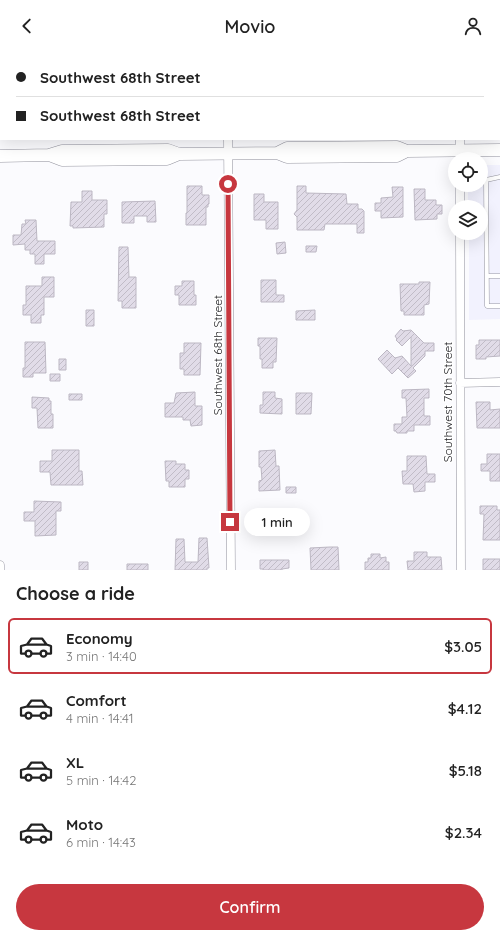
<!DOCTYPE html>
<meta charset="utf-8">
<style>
body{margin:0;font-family:Quicksand,sans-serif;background:#f2f2f2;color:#222;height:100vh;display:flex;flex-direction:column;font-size:15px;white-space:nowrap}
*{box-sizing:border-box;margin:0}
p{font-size:13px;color:#767676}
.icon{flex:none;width:22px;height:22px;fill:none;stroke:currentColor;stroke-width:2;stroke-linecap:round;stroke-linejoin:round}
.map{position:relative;height:518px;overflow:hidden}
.panel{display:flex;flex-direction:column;background:#fff;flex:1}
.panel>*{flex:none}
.top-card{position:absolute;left:0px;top:0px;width:500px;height:88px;box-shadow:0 4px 16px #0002;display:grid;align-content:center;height:88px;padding:0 16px;background:#fff}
.fabs{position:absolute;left:448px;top:100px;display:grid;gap:8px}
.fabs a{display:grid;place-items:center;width:40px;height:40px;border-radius:50%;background:#fff;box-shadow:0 4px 16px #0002;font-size:20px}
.end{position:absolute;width:18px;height:18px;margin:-9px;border:5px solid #c7373f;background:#fff;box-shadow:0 0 0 2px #fff}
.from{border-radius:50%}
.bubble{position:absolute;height:28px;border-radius:14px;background:#fff;box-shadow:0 4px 16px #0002;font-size:13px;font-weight:600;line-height:28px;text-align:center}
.top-card b{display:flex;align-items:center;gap:14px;height:38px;font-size:15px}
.top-card b+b{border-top:1px solid #e0e0e0}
.top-card i{width:10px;height:10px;background:#222}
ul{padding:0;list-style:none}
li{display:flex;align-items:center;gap:12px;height:56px;margin:0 8px 6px;padding:0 8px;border:2px solid transparent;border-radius:6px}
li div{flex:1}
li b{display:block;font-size:15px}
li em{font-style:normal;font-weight:600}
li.selected{border-color:#c7373f}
li>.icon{width:36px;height:36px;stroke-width:1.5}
h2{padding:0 16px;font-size:18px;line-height:48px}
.primary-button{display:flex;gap:8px;margin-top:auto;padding:8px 16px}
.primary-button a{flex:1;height:46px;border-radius:24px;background:#c7373f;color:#fff;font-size:16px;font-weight:600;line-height:46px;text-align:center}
header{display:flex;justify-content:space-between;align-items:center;height:52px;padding:0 16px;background:#fff;font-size:18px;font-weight:600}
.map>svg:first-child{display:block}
.built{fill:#f2f2fe}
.building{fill:url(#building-hatch);stroke:#bcb7c3}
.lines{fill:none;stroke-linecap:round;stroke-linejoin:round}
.lane-casing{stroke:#94949f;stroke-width:5}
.street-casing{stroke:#94949f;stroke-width:9}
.secondary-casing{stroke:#94949f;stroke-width:13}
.lane{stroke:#fff;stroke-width:4}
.street{stroke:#fff;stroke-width:8}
.secondary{stroke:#fff;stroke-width:12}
.route{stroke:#c7373f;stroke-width:5}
.labels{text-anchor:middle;stroke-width:3;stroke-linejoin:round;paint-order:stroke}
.street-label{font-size:12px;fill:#212125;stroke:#fff}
</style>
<header><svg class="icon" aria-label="back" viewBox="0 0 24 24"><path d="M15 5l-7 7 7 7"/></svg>Movio<svg class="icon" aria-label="person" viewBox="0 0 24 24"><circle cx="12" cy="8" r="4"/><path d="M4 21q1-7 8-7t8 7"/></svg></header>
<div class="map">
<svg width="500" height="518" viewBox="0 0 500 518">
<defs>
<pattern id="building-hatch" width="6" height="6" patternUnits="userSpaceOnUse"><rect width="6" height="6" fill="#e1dce8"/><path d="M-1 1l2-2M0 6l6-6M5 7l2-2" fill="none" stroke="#c1bcc7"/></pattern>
</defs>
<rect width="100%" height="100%" fill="#fbfbfe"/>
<!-- built -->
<path class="built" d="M 468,0 L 500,0 L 500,84 L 499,1 Z
M 481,113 L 500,113 L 500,267 L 469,268 L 469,181 L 481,181 L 481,155 L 468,155 L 468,133 L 481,133 Z"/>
<!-- building -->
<path class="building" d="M 187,134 L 202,134 L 202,143 L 209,143 L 209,152 L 208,152 L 208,155 L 206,155 L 206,173 L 186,173 L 186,161 L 187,161 Z
M 297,134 L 306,134 L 306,141 L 346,142 L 347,152 L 358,152 L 358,157 L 362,157 L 364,159 L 364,181 L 357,181 L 357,172 L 325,172 L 324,178 L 297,178 L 297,165 L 294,162 L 297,158 Z
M 392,135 L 403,135 L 403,165 L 381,166 L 381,159 L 375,159 L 375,151 L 381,151 L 381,146 L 393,145 Z
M 414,137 L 425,137 L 425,148 L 436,148 L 436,153 L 442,153 L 442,162 L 437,162 L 437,167 L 415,168 Z
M 82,139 L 92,139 L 92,148 L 107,148 L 107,162 L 104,162 L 104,175 L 73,176 L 73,174 L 70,174 L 71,150 L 82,150 Z
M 254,142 L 264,142 L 264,150 L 278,150 L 278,177 L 266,177 L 266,168 L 254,168 Z
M 155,149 L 156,170 L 147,170 L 147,164 L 134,164 L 134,171 L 122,171 L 122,150 Z
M 25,168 L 36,168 L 37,189 L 55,189 L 55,202 L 44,202 L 44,212 L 35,212 L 35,202 L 30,202 L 30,198 L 25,198 L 25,192 L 13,193 L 13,183 L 21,183 L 22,172 L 26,172 Z
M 285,190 L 286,201 L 277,202 L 276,191 Z
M 306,194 L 317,194 L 316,200 L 306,200 Z
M 119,195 L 128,195 L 129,225 L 136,225 L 136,256 L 122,256 L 122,249 L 118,249 Z
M 42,225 L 54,225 L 54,245 L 44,245 L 44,263 L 41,263 L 41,271 L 31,271 L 31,263 L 23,263 L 23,253 L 26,253 L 26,234 L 42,234 Z
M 261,228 L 276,228 L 276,243 L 284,243 L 284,250 L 261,250 Z
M 182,229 L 194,229 L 194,243 L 196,243 L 196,253 L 179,253 L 179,243 L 175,243 L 175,234 L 182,234 Z
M 419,230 L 430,230 L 429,252 L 424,253 L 424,263 L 404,263 L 404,259 L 401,259 L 400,232 L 419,232 Z
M 86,258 L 94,258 L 94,274 L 86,274 Z
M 315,258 L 315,268 L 296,268 L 296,259 Z
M 401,277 L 403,279 L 411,278 L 424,291 L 434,291 L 434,299 L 425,299 L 425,304 L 413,316 L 416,319 L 408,326 L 398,316 L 392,322 L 378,307 L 387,298 L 395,306 L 402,304 L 411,314 L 411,285 L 402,294 L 396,288 L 397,287 L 395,284 Z
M 258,286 L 277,286 L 276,310 L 273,310 L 273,316 L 262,316 L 262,307 L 260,307 L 260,294 L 258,294 Z
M 479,288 L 500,288 L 500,304 L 486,305 L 486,307 L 476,307 L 476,293 L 479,293 Z
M 25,290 L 45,290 L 46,321 L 33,321 L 33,325 L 23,325 L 23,316 L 25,316 Z
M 184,291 L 201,291 L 200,323 L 184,323 L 184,317 L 180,317 L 180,301 L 184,301 Z
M 59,307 L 66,307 L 66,318 L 59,318 Z
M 50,322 L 60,322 L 60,329 L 50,329 Z
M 429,337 L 429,346 L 424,346 L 424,364 L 430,364 L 430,373 L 414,373 L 414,379 L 407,379 L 407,381 L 397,381 L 396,379 L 394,379 L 394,372 L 402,372 L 402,365 L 407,365 L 406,346 L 402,346 L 402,338 Z
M 195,340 L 195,354 L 202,354 L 202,373 L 191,374 L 190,368 L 183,368 L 183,365 L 165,365 L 165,351 L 174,351 L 176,341 Z
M 263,340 L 275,340 L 275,346 L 282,347 L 282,362 L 260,361 L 260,353 L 263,353 Z
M 296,341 L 312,341 L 311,362 L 296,362 Z
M 69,342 L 82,342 L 82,348 L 69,348 Z
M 32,345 L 49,346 L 49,349 L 51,349 L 51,362 L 53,362 L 53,376 L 38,376 L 37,356 L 32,356 Z
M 476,350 L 490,350 L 490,358 L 500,357 L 500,376 L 477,376 Z
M 52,398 L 79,398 L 79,419 L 82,419 L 83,433 L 51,433 L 50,420 L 40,420 L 40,409 L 52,409 Z
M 275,398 L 276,414 L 279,414 L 280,438 L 259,439 L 259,429 L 262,428 L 261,415 L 259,415 L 259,399 Z
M 487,402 L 500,402 L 500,429 L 490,429 L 490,419 L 481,419 L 481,412 L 487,412 Z
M 407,404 L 426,404 L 427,422 L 435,422 L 435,430 L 425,430 L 425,439 L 414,440 L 413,432 L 403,432 L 402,419 L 407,419 Z
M 165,409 L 176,409 L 176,412 L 185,412 L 185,418 L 189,418 L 189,427 L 185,427 L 185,435 L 169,435 L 169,429 L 166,429 Z
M 286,435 L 296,435 L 296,441 L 286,441 Z
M 34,449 L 61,450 L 61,459 L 56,459 L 56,483 L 35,484 L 35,469 L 24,469 L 24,460 L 34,460 Z
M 480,454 L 497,454 L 497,458 L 500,458 L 500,488 L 483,488 L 484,462 L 480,462 Z
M 199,486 L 207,486 L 209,516 L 207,516 L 207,518 L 175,518 L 176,487 L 184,487 L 185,510 L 198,510 Z
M 330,495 L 338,495 L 339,518 L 311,518 L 310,496 Z
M 414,500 L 427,500 L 427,505 L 441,505 L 442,518 L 408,518 L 407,509 L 414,509 Z
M 371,502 L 380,502 L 380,506 L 386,505 L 386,510 L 389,510 L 389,518 L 365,518 L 365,510 L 368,510 L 368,506 L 371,506 Z
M 483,507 L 500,507 L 500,518 L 483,518 Z
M 260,508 L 289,508 L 289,516 L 282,517 L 282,518 L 263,518 L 263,517 L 260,517 Z
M 79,510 L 88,510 L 88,518 L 79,518 Z
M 127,512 L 148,512 L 148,518 L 127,518 Z"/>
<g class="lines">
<defs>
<path id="lane" d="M 500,125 L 486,128 L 487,254 L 500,254
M 488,224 L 500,224"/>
<path id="street" d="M 227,0 L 227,1
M 459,0 L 459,1
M 228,87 L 231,518
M 460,107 L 460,87
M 460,133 L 460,155
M 460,181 L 461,518
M 460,331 L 500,330
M 0,513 L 0,518"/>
<path id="secondary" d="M 277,101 L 287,105 L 397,104 L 407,99
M 49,103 L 62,108 L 167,107 L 179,102 L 277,101 L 287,96 L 397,95 L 407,99 L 500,98
M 0,104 L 49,103 L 62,99 L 168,98 L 179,102"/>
</defs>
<!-- lane casing -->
<use href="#lane" class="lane-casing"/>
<!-- street casing -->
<use href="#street" class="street-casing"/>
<!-- secondary casing -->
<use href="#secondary" class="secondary-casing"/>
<!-- lane -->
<use href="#lane" class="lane"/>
<!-- street -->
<use href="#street" class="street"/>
<!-- secondary -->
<use href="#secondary" class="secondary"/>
</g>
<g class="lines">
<!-- route -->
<path class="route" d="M 228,132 L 230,470"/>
</g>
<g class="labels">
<!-- street labels -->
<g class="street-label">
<text transform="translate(218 303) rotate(-90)" y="4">Southwest 68th Street</text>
<text transform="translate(448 350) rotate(-90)" y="4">Southwest 70th Street</text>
</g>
</g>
</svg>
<div class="fabs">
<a><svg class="icon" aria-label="locate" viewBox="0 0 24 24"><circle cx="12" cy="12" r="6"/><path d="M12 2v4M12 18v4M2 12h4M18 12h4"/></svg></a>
<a><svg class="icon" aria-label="layers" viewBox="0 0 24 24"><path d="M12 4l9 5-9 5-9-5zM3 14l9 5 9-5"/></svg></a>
</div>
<i class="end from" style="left:228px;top:132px"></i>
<i class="end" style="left:230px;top:470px"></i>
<div class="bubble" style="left:244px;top:456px;width:66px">1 min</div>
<div class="top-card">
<b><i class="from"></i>Southwest 68th Street</b>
<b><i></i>Southwest 68th Street</b>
</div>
</div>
<section class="panel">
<h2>Choose a ride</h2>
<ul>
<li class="selected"><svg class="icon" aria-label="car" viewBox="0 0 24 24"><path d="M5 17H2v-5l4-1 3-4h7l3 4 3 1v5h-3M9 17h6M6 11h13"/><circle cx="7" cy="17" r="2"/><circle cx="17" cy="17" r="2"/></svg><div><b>Economy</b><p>3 min · 14:40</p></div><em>$3.05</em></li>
<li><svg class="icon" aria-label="car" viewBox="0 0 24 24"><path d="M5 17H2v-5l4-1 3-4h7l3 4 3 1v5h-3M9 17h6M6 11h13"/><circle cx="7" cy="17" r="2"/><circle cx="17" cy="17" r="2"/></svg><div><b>Comfort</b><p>4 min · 14:41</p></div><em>$4.12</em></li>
<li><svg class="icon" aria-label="car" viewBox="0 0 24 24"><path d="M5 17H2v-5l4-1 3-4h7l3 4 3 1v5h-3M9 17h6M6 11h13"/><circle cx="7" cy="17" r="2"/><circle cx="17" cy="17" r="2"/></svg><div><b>XL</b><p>5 min · 14:42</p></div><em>$5.18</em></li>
<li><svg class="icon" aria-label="car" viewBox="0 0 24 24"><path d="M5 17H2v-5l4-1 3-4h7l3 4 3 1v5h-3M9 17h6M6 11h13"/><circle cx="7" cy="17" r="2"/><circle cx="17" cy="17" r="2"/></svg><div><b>Moto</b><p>6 min · 14:43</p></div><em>$2.34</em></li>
</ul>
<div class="primary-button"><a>Confirm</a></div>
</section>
